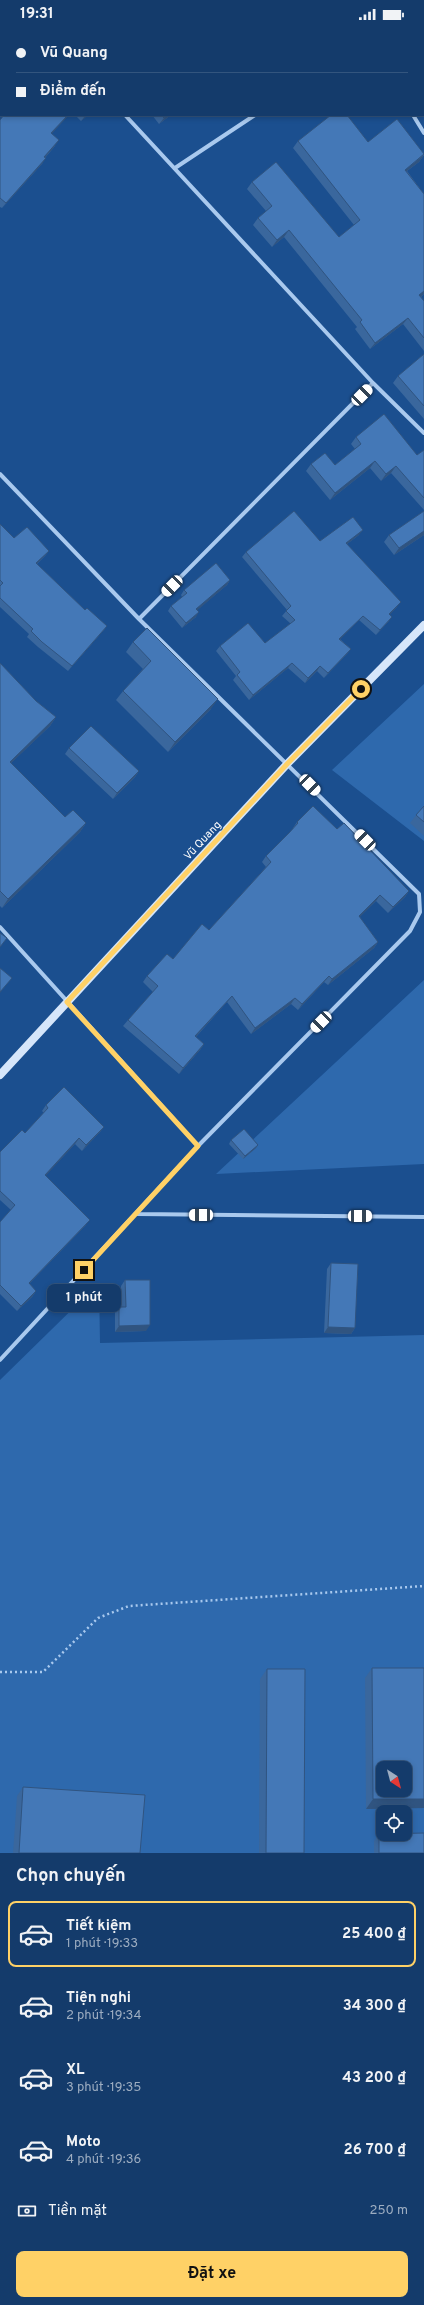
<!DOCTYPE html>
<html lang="vi">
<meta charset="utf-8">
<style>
body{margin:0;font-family:Overpass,sans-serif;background:#1d4271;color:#f1f3f6;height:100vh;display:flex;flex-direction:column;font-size:15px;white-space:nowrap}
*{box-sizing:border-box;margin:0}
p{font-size:13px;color:#9dadc1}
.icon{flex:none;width:22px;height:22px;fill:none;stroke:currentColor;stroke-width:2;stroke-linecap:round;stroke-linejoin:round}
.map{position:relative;height:1825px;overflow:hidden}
.drawer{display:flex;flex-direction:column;background:#143b6b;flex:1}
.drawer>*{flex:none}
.top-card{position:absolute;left:0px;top:0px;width:424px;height:88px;box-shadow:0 2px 6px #0003,0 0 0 1px #33557e;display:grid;align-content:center;height:88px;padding:0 16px;background:#143b6b}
.needle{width:26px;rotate:144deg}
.buttons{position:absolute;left:376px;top:1733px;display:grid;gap:8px}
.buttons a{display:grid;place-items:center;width:36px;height:36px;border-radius:8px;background:#143b6b;box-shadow:0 2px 6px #0003,0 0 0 1px #33557e;font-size:20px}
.end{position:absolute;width:18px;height:18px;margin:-9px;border:5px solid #ffd166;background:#111;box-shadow:0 0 0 2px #111}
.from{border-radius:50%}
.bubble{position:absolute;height:28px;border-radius:8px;background:#143b6b;box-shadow:0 2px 6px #0003,0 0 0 1px #33557e;font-size:13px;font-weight:700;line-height:28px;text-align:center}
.car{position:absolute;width:12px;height:24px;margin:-12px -6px;border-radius:5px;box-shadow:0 0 3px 1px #0007;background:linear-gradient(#fff 24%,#345 0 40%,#fff 0 76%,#345 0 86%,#fff 0)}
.top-card b{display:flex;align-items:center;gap:14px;height:38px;font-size:15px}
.top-card b+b{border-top:1px solid #33557e}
.top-card i{width:10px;height:10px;background:#f1f3f6}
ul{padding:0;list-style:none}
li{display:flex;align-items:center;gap:12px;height:66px;margin:0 8px 6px;padding:0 8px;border:2px solid transparent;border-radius:8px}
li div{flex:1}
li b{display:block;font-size:15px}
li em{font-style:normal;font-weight:700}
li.on{border-color:#ffd166}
li>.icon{width:36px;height:36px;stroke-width:1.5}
h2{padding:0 16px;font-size:18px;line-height:48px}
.pay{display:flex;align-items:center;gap:10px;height:44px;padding:0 16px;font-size:15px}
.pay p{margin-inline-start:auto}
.action{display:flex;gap:8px;margin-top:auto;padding:8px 16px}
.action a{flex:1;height:46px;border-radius:8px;background:#ffd166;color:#111;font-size:16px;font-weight:700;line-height:46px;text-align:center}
.status{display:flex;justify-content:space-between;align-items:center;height:28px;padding:0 20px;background:#143b6b;direction:ltr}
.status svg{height:11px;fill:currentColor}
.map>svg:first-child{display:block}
.green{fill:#2e69ad;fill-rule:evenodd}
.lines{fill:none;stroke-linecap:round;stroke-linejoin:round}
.path{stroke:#a9c9ee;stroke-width:2.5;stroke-dasharray:2 3;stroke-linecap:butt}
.minor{stroke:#a9c9ee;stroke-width:4}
.secondary{stroke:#d6e6fa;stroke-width:8}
.wall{fill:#3a679d}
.shaded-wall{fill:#305480}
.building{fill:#4478b7;stroke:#305480;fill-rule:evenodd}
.route{stroke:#ffd166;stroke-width:5}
.labels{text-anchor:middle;stroke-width:3;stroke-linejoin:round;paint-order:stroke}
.street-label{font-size:11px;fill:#fff;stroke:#1b4f8f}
</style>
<div class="status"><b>19:31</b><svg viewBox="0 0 49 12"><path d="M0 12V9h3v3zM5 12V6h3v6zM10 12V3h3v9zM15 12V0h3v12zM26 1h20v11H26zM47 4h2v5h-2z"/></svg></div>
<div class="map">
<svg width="424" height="1825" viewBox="0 0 424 1825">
<rect width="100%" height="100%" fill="#1b4f8f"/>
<!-- green -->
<path class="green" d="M 424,656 L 424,813 L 332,742 Z
M 424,952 L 424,1136 L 216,1146 Z
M 99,1255 L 100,1315 L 424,1307 L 424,1825 L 0,1825 L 0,1352 ZM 383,1740 L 405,1740 L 405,1762 L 383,1762 ZM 383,1784 L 405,1784 L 405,1806 L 383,1806 Z"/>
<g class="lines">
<!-- path -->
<path class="path" d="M 0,1644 L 43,1644 L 98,1590 L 129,1578 L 424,1558"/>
<!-- minor -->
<path class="minor" d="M 360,0 L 361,1
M 43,1 L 44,0
M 375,1 L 376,0
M 0,46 L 1,45
M 125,87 L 373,355 L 424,405
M 413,87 L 424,105
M 175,140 L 255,87
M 0,446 L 139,591 L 419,866 L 420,884 L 410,903 L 198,1118 L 0,1332
M 139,591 L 373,355
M 0,899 L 198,1118
M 137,1186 L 424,1189"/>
<!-- secondary -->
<path class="secondary" d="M 0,1047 L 288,735 L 424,597"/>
</g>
<!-- wall -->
<path class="wall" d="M 186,0 L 328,0 L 329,1 L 187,1 Z
M 408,0 L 424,0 L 424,73 L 423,72 L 423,1 L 409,1 Z
M 4,87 L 69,87 L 51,106 L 55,118 L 45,130 L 42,136 L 2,180 L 0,179 L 0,92 Z
M 75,87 L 88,87 L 81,93 Z
M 152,87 L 171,87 L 159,96 Z
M 298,113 L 368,114 L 424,127 L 419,134 L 407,143 L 424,166 L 424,266 L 421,269 L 424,273 L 424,323 L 403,296 L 370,321 L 355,301 L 357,299 L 284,209 L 272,219 L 253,197 L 258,190 L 266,183 L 247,161 L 252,154 L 339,209 L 354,197 L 293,120 Z
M 424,326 L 424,391 L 393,355 L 398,348 Z
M 356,409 L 417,427 L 424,422 L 424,482 L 391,445 L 381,453 L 370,440 L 330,472 L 306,443 L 311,436 L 335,437 L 355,421 L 351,416 Z
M 0,496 L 14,510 L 49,523 L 45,528 L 37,536 L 85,582 L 107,598 L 103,603 L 68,643 L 38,619 L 27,609 L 29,606 L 0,579 Z
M 359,507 L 347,516 L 397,579 L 390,586 L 389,593 L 376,607 L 359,592 L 340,611 L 351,621 L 347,626 L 324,650 L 317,643 L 305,655 L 288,640 L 249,672 L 233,652 L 236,648 L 216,623 L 220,618 L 265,615 L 291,596 L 282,588 L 287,582 L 242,529 L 246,524 Z
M 389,507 L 424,507 L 394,527 L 384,514 Z
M 230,552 L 227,557 L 197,582 L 196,589 L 182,600 L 168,583 L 171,578 L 182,569 L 181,567 L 184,562 Z
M 133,614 L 211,681 L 168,724 L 116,672 L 123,663 L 143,641 L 126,624 Z
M 0,635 L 36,673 L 56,689 L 50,698 L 11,735 L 65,789 L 86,795 L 80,804 L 2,880 L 0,878 Z
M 69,720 L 139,743 L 135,749 L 113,771 L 65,726 Z
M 424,778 L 424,808 L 410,795 L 416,787 Z
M 297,794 L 337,801 L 409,863 L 405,869 L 388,885 L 376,873 L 359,889 L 378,914 L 374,920 L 328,957 L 324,954 L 298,982 L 291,976 L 251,1006 L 227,974 L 196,1009 L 204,1016 L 200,1022 L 179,1046 L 123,998 L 128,992 L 153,964 L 143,954 L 147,948 L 173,931 L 209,902 L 266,839 L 262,834 L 266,828 L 289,805 L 294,801 L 293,800 Z
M 46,1077 L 104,1099 L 100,1104 L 82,1123 L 75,1116 L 45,1148 L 86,1197 L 29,1256 L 36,1263 L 32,1269 L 17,1283 L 0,1266 L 0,1194 L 11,1182 L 0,1172 L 0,1124 L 25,1105 L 44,1085 L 42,1083 Z
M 231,1112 L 258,1117 L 256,1120 L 243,1131 L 229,1116 Z
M 331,1235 L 355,1300 L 351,1306 L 324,1305 L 327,1241 Z
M 125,1252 L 146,1303 L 115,1304 L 115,1284 L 119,1279 L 121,1279 L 121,1258 Z
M 372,1640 L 424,1780 L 366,1781 L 365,1650 Z
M 267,1641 L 304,1825 L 259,1825 L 260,1651 Z
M 23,1759 L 140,1825 L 13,1825 L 17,1768 Z
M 379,1805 L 424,1825 L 374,1825 L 374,1813 Z"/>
<!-- shaded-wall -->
<path class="shaded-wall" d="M 68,87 L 69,87 L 47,111 L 51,105 Z
M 86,87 L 88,87 L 81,93 L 85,88 Z
M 168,87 L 171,87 L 159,96 L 164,90 Z
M 59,112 L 55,118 L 41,134 L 44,129 Z
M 424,127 L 419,134 L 400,148 L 405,142 Z
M 46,130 L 42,136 L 2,180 L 6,175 Z
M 289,202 L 284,209 L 272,219 L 277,212 Z
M 424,263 L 424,266 L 414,274 L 419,267 Z
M 408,290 L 403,296 L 370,321 L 375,315 Z
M 375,433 L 370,440 L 330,472 L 335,465 Z
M 396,438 L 391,445 L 381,453 L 386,446 Z
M 363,502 L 359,507 L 343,519 L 346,515 Z
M 424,503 L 424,507 L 394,527 L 399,520 Z
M 49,523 L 45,528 L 32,540 L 36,535 Z
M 230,552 L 227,557 L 193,586 L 196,581 Z
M 401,574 L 397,579 L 386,591 L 389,586 Z
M 199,584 L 196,589 L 182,600 L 186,595 Z
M 363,588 L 359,592 L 336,616 L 339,611 Z
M 392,589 L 389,593 L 376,607 L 380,602 Z
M 107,598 L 103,603 L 68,643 L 72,638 Z
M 351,621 L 347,626 L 324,650 L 328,645 Z
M 292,635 L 288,640 L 249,672 L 253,667 Z
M 320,638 L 317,643 L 305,655 L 308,650 Z
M 218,671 L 211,681 L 168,724 L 175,714 Z
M 56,689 L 50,698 L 4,742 L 10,734 Z
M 139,743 L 135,749 L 113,771 L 117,765 Z
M 86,795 L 80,804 L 2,880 L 8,871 Z
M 409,863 L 405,869 L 388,885 L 393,879 Z
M 380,867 L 376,873 L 354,895 L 359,888 Z
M 378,914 L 374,920 L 328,957 L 332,951 Z
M 329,948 L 324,954 L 298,982 L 302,976 Z
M 12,950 L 0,965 L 0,964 Z
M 232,968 L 227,974 L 191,1014 L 195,1008 Z
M 295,970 L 291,976 L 251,1006 L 255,1000 Z
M 204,1016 L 200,1022 L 179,1046 L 183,1040 Z
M 104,1099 L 100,1104 L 82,1123 L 86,1117 Z
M 79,1110 L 75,1116 L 41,1153 L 45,1147 Z
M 258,1117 L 256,1120 L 243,1131 L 245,1128 Z
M 90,1192 L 86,1197 L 25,1260 L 29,1255 Z
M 36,1263 L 32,1269 L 17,1283 L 21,1278 Z
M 150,1297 L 146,1303 L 115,1304 L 119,1298 Z
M 328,1299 L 355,1300 L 351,1306 L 324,1305 Z
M 373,1771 L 424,1771 L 424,1780 L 366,1781 Z"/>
<!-- building -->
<path class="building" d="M 100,0 L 168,0 L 167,1 L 99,1 Z
M 194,0 L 328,0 L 329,1 L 195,1 Z
M 417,0 L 424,0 L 424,12 L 423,11 L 423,1 L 418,1 Z
M 423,23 L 424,23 L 424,57 L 423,55 Z
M 4,87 L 68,87 L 51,105 L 59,112 L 44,129 L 46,130 L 6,175 L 0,170 L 0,92 Z
M 161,87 L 168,87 L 164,90 Z
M 331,87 L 347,87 L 368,114 L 397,91 L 424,126 L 405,142 L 424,166 L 424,263 L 419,267 L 424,273 L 424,310 L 408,290 L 375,315 L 360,294 L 362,292 L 289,202 L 277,212 L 258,190 L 272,178 L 252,154 L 276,134 L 339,209 L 360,192 L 298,113 Z
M 424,326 L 424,378 L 398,348 Z
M 384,386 L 417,427 L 424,422 L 424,470 L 396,438 L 386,446 L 375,433 L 335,465 L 311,436 L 325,425 L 335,437 L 361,416 L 356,409 Z
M 294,483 L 320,513 L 353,489 L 363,502 L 346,515 L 401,574 L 389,586 L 392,589 L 380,602 L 363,588 L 339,611 L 351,621 L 328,645 L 320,638 L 308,650 L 292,635 L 253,667 L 237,647 L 240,644 L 220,618 L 248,595 L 265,615 L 295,592 L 286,583 L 291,578 L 246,524 Z
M 424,483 L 424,503 L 399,520 L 389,507 Z
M 0,496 L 14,510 L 27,499 L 49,523 L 36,535 L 85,582 L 87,580 L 107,598 L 72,638 L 42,614 L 31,603 L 33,601 L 0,570 L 0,558 L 3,555 L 0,552 Z
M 216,535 L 230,552 L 196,581 L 199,584 L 186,595 L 171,578 L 187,565 L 184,562 Z
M 147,600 L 218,671 L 175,714 L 123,663 L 151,633 L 133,614 Z
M 0,635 L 36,673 L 56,689 L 10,734 L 65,789 L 73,782 L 86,795 L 8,871 L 0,863 Z
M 91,698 L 139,743 L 117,765 L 69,720 Z
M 313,778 L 337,801 L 344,795 L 409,863 L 393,879 L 380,867 L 359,888 L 378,914 L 332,951 L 329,948 L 302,976 L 295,970 L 255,1000 L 232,968 L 195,1008 L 204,1016 L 183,1040 L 128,992 L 158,958 L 147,948 L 167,926 L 173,931 L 202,896 L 209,902 L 271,834 L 266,828 L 289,805 L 298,795 L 297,794 Z
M 424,778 L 424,794 L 416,787 Z
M 0,905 L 7,910 L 0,919 Z
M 0,940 L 12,950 L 0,964 Z
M 64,1059 L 104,1099 L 86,1117 L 79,1110 L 45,1147 L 90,1192 L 29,1255 L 36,1263 L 21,1278 L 0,1257 L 0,1194 L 15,1177 L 0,1163 L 0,1124 L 22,1102 L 25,1105 L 48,1080 L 46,1077 Z
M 244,1101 L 258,1117 L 245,1128 L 231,1112 Z
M 331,1235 L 358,1236 L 355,1300 L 328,1299 Z
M 125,1252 L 150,1252 L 150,1297 L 119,1298 L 119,1279 L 126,1279 Z
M 372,1640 L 424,1640 L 424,1771 L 373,1771 ZM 383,1740 L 405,1740 L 405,1762 L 383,1762 Z
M 267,1641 L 305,1641 L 304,1825 L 266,1825 Z
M 23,1759 L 145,1767 L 140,1825 L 19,1825 Z
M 379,1805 L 383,1805 L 383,1806 L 424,1805 L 424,1825 L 379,1825 Z"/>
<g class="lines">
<!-- route -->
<path class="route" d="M 84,1242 L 198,1118 L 67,974 L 288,735 L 361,661"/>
</g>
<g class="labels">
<!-- street labels -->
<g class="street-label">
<text transform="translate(202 812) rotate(-47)" y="4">Vũ Quang</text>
</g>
</g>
</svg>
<div class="buttons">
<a><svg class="needle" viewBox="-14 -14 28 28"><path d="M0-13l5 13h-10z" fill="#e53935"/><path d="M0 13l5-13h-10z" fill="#9dadc1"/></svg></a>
<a><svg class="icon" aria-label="locate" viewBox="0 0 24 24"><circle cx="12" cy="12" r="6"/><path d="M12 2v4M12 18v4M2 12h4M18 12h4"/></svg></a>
</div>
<i class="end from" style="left:361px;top:661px"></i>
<i class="end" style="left:84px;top:1242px"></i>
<div class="bubble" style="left:47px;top:1256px;width:74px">1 phút</div>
<i class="car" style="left:362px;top:367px;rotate:45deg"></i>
<i class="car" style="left:172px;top:558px;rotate:225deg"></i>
<i class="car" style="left:310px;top:757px;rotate:135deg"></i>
<i class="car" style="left:365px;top:812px;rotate:315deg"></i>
<i class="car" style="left:321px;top:994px;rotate:225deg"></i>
<i class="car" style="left:201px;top:1187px;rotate:270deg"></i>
<i class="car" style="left:360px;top:1188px;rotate:90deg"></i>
<div class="top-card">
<b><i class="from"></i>Vũ Quang</b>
<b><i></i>Điểm đến</b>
</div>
</div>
<section class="drawer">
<h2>Chọn chuyến</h2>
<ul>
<li class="on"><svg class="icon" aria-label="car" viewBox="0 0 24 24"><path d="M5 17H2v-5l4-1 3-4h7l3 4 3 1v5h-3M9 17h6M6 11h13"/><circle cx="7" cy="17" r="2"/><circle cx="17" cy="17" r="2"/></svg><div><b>Tiết kiệm</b><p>1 phút · 19:33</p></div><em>25 400 ₫</em></li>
<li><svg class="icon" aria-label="car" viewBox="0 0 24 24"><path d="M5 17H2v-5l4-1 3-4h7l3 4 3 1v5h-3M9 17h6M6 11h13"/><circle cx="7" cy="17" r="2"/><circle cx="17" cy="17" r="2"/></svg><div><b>Tiện nghi</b><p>2 phút · 19:34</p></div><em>34 300 ₫</em></li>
<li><svg class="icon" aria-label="car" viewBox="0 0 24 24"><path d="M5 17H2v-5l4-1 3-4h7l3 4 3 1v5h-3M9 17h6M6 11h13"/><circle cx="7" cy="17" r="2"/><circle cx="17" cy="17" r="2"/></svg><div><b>XL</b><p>3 phút · 19:35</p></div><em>43 200 ₫</em></li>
<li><svg class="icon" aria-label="car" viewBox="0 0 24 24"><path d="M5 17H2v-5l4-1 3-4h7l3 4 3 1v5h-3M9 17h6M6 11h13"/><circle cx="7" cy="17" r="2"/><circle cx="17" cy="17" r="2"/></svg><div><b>Moto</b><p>4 phút · 19:36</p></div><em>26 700 ₫</em></li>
</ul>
<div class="pay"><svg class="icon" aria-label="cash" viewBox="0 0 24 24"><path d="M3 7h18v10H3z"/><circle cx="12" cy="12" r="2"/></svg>Tiền mặt<p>250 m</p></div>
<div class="action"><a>Đặt xe</a></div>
</section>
